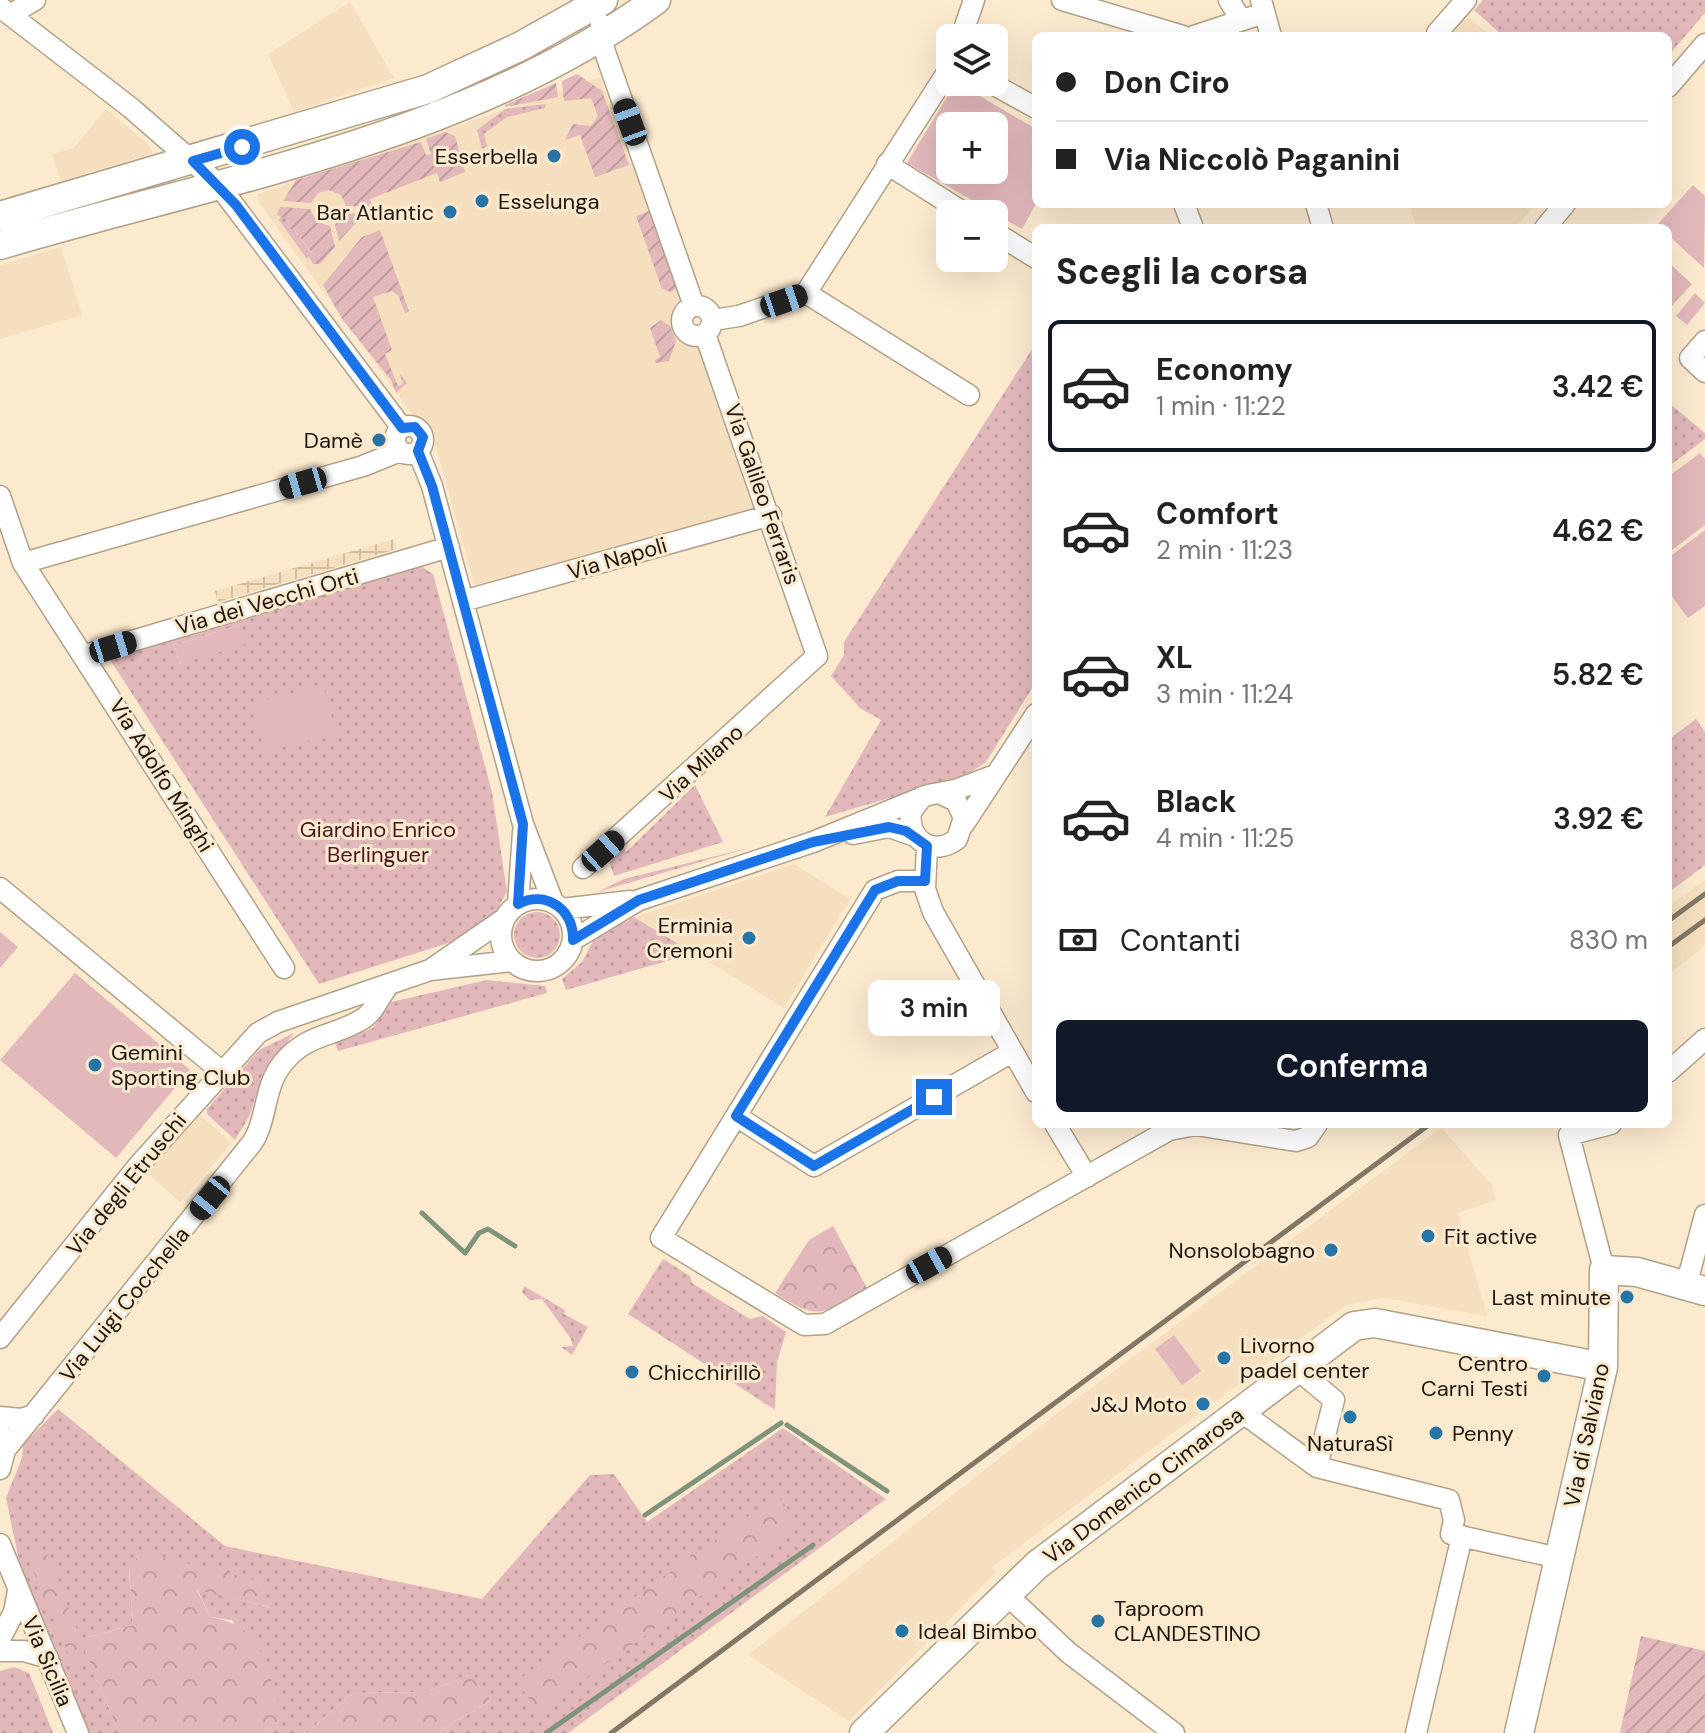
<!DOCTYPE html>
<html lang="it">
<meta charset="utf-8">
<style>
body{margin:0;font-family:"DM Sans",sans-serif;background:#f2f2f2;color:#222;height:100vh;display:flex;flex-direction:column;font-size:30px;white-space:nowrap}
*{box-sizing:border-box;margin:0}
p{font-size:26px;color:#767676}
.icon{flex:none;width:44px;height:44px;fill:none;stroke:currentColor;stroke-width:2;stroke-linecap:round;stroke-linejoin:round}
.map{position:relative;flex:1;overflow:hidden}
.side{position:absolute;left:1032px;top:224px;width:640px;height:904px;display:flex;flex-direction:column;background:#fff;border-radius:12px;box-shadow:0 8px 32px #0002}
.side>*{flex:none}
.top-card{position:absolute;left:1032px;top:32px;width:640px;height:176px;border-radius:12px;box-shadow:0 8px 32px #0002;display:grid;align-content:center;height:176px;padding:0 24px;background:#fff}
.fabs{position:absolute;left:936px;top:24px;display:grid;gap:16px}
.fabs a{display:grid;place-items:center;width:72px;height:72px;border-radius:12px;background:#fff;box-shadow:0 8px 32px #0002;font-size:40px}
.end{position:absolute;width:36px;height:36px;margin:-18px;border:10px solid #1a73e8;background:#fff;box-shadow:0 0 0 4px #fff}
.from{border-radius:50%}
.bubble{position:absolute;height:56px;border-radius:12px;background:#fff;box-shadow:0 8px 32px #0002;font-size:26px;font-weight:600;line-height:56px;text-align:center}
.car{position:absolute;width:24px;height:48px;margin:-24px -12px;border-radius:10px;box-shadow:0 0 6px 2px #0007;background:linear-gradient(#222 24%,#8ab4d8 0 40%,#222 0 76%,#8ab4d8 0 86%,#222 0)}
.top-card b{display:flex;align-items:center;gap:28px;height:76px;font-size:30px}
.top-card b+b{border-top:2px solid #e0e0e0}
.top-card i{width:20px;height:20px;background:#222}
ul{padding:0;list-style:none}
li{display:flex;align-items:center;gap:24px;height:132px;margin:0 16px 12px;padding:0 8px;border:4px solid transparent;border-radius:12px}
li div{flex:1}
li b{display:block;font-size:30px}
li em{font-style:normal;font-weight:600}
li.active{border-color:#111827}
li>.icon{width:72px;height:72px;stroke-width:1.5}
h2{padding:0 24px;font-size:36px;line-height:96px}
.pay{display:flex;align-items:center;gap:20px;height:88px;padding:0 24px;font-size:30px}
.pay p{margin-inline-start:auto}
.button{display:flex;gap:16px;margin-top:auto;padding:16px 24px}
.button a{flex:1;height:92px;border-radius:12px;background:#111827;color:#fff;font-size:32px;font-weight:600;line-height:92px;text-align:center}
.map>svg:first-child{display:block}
.built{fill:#f5dfbe}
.industrial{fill:url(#industrial-grid)}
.grass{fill:url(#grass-dots);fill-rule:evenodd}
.forest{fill:url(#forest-crowns)}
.garden{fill:url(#garden-furrows)}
.pitch{fill:#e2b8bb;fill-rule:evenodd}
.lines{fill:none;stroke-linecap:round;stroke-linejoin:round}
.stream{stroke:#80947b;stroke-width:5}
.street-casing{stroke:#b2a188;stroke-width:23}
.secondary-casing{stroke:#b2a188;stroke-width:31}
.street{stroke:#fff;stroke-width:20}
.secondary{stroke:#fff;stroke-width:28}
.rail{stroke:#837866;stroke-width:5}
.route{stroke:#1a73e8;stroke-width:10}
.poi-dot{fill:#2774a6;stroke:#fceacf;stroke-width:3}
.labels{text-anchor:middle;stroke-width:6;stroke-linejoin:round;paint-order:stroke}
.poi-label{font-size:22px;fill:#1d170d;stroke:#fceacf;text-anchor:end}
.street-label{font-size:22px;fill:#1d170d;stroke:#fceacf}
.park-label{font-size:22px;fill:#4d1520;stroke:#fceacf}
</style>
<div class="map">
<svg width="1705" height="1733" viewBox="0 0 1705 1733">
<defs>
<pattern id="industrial-grid" width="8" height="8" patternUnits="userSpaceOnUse" patternTransform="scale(2)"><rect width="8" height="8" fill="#f5dfbe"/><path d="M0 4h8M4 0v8" fill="none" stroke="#d2bfa2"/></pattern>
<pattern id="grass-dots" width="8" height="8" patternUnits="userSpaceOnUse" patternTransform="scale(2)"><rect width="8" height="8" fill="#e2b8bb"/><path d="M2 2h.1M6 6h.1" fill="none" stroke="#c19da0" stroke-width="1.8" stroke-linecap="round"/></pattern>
<pattern id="forest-crowns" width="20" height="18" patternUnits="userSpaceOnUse" patternTransform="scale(2)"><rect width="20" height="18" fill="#e2b8bb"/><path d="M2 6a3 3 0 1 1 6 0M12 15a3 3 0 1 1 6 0" fill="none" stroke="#c19da0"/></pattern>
<pattern id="garden-furrows" width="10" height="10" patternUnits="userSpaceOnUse" patternTransform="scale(2)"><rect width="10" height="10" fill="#e2b8bb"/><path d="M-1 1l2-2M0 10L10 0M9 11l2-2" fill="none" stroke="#c19da0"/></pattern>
</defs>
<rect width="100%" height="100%" fill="#fceacf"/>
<!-- built -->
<path class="built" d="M 350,2 L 394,78 L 294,112 L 268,54 Z
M 1467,16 L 1491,36 L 1449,36 Z
M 600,77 L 758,509 L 475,586 L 436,447 L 259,203 L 258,194 Z
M 106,109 L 148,144 L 153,153 L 61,181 L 52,154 L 74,148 Z
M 1409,204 L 1536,204 L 1515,228 L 1416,228 Z
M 61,247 L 82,315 L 0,339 L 0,265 Z
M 794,864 L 850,899 L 784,1008 L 636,917 Z
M 1705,880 L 1705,946 L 1668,975 L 1668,907 Z
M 199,1114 L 232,1143 L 180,1202 L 147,1173 Z
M 1441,1128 L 1492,1185 L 1496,1200 L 1458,1213 L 1487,1316 L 1384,1298 L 1346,1305 L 992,1567 L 996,1572 L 849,1721 L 748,1655 L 1051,1418 Z"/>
<!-- industrial -->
<path class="industrial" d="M 394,539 L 397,549 L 218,602 L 215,591 Z"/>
<!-- grass -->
<path class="grass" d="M 1483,0 L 1705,0 L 1705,13 L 1668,56 L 1668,36 L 1503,36 L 1474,10 Z
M 546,104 L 545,108 L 507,117 L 484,134 L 487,146 L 482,149 L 477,130 L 505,109 Z
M 180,176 L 174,182 L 0,235 L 0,226 Z
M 291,207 L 286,219 L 312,254 L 307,259 L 279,220 L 286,208 Z
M 1036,343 L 1036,682 L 986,762 L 965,776 L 825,817 L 881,720 L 860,708 L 831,676 L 844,655 L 844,642 Z
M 1668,402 L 1705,433 L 1705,439 L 1668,467 Z
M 421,566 L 433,574 L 492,792 L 507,892 L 493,917 L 474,935 L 319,984 L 109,658 ZM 240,625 L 180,664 L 174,645 Z
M 1696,719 L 1705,732 L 1705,865 L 1668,893 L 1668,740 Z
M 695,785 L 723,842 L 614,876 L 608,858 L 623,845 L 626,852 Z
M 752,847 L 597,892 L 624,879 Z
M514 935a23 23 0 1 1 46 0a23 23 0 1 1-46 0Z
M 634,917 L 687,949 L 681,957 L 566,990 L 562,979 L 582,962 L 594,939 Z
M 487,980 L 545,986 L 547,993 L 338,1051 L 335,1043 L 373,1028 L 391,1002 Z
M 294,1033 L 264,1073 L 249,1117 L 235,1140 L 207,1114 L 207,1109 L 259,1050 Z
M 663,1259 L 690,1276 L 692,1283 L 750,1319 L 763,1316 L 786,1332 L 777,1362 L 775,1410 L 628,1314 Z
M 524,1286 L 565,1310 L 564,1314 L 588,1327 L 572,1355 L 561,1347 L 573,1346 L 571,1339 L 542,1299 L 529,1300 L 522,1292 Z
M 58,1409 L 225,1546 L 482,1599 L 590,1475 L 614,1474 L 647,1522 L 783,1428 L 886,1499 L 568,1733 L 436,1733 L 490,1701 L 468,1676 L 425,1692 L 353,1693 L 306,1733 L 265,1733 L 283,1718 L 232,1620 L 210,1617 L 197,1589 L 269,1607 L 259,1581 L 129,1568 L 133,1625 L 81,1639 L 46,1553 L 119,1733 L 88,1733 L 21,1570 L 6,1498 L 22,1458 L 23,1444 Z
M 14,1667 L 29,1673 L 53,1733 L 0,1733 L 0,1671 Z"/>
<!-- forest -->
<path class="forest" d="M 833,1226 L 867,1288 C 822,1313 821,1323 775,1293 L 809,1240 Z
M 778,1495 L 799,1526 L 538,1712 L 517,1681 Z
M 143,1552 L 259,1581 L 270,1607 L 197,1590 L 210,1617 C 266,1625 268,1672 283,1718 L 265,1733 L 119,1733 L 84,1648 L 82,1670 L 76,1673 L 27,1555 L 46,1553 L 81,1639 L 133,1625 L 129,1567 Z
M 468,1676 L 484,1688 L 490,1701 L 436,1733 L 306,1733 L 353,1693 L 425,1692 Z"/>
<!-- garden -->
<path class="garden" d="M 577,74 L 602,91 L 629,165 L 595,177 L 580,135 L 565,140 L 573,124 L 591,126 L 598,116 L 591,98 L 564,101 L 562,81 Z
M 556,83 L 558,97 L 505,107 L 505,105 Z
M 445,132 L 455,136 L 465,172 L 440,182 L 437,173 L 370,199 L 373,207 L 346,206 L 341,195 L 329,190 L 318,193 L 311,203 L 283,201 L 296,180 L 421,142 L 426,155 L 431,154 L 426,139 Z
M 280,207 L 310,209 L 317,222 L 330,226 L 335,247 L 320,264 L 313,264 L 309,257 L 312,253 L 286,219 L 277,215 Z
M 649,211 L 677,287 L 671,292 L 662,289 L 636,216 Z
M 345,213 L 364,214 L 339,241 L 335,225 Z
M 380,230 L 409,311 L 405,313 L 398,295 L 392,291 L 373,297 L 392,350 L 385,354 L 398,386 L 403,384 L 400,374 L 407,383 L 396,393 L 391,380 L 342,319 L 323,285 L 362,237 Z
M 661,320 L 670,326 L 676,341 L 669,361 L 656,363 L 655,360 L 660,357 L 650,328 Z
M 1641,1636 L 1705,1651 L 1705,1733 L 1620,1733 Z"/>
<!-- pitch -->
<path class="pitch" d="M 956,82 L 1036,129 L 1036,204 L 1022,229 L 907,163 ZM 950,126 L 994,126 L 994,170 L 950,170 Z
M 1693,185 L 1705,196 L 1704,268 L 1668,235 L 1668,228 L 1657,225 Z
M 1668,262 L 1692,284 L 1668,310 Z
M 1695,293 L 1705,303 L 1687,325 L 1676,316 Z
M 1700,453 L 1705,459 L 1705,525 L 1668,553 L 1668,477 Z
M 1705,530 L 1705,606 L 1688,618 L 1668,591 L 1668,558 Z
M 240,625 L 246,644 L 180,664 L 174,645 Z
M 323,685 L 336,733 L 265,752 L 252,703 Z
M 0,932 L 18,947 L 0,968 Z
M 75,973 L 190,1070 L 116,1158 L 0,1060 Z
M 1174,1335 L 1201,1371 L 1182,1385 L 1155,1349 Z"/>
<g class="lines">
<!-- stream -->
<path class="stream" d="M 422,1213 L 465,1253 L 479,1233 L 488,1229 L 515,1246
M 787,1425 L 887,1491
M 645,1515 L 781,1423
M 546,1733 L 813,1545"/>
<defs>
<path id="street" d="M 1062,0 L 1183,36
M 1229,0 L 1241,20
M 1261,0 L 1271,36
M 0,7 L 131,108 L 217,183 L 402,428
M 10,15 L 35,0
M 601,24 L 604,49 L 694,306
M 1437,33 L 1466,0
M 1194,36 L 1264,13
M 961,38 L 974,0
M 989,82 L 1036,108
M 1668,87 L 1705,44
M 887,164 L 966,214
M 1184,204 L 1193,228
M 1316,204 L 1323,228
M 1545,228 L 1565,204
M 994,232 L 1036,258
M 806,293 L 969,395
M682 321a15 15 0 1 1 30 0a15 15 0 1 1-30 0Z
M 713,320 L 739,316 L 806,293 L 950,68
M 1705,341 L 1690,358 L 1705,372
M395 440a14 14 0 1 1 28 0a14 14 0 1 1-28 0Z
M 418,451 L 432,486 L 523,824 L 553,902
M 0,496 L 23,563 L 284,968
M 23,563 L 363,466 L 400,451
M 463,601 L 771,515
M 85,655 L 449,547
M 922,797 L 911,812 C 907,841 934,857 957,839 L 964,818 L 956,801 L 939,793
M 964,824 L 1036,714
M 853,834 L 889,827 L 915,836
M 927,846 L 925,889 L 933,912 L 1036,1092
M 583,868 L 817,656 L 705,334
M 925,881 L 898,881 L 875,890 L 661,1238 L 804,1325 L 825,1324 L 1169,1130 L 1196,1125 L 1296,1141 L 1308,1137 L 1317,1124
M 0,888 L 221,1071
M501 935a36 36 0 1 1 72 0a36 36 0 1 1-72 0Z
M 518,904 L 523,832
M 562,909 L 630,901
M 573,940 L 639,900 L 813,842 L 928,795 L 955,790 L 995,775
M 433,968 L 504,919
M 1668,1072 L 1705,1039
M 736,1116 L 814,1166 L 1012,1052
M 1055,1124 L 1087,1177
M 1604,1270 L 1569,1135 L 1611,1124
M 1686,1286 L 1705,1215
M 0,1338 L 138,1166 L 258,1033 L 278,1022 L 430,970 L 512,961
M 1297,1369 L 1334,1400 L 1317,1467
M 1247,1416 L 1317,1467 L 1449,1500 L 1454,1520 L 1451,1534 L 1559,1558
M 0,1417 L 21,1419 L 34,1415
M 0,1433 L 5,1450 L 0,1469
M 5,1450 L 252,1143 C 268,1119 263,1087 283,1063 C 308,1032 336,1037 364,1018 C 375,1011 380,994 390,984
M 0,1544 L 78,1733
M 1006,1594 L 1069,1653 L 1174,1733
M 0,1639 L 14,1612 L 18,1591
M 0,1651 L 24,1651 L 48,1658
M 1416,1733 L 1462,1536"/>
<path id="secondary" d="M 0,216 L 428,89 L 521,46 L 603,0
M 0,245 C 219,180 468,138 656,0
M 864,1733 L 1037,1565 L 1354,1326 L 1375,1323 L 1603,1367
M 1519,1733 L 1603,1367 L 1604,1270 L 1637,1272 L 1705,1291"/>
</defs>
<!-- street casing -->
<use href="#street" class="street-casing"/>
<!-- secondary casing -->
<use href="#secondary" class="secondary-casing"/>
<!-- street -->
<use href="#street" class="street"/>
<!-- secondary -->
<use href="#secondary" class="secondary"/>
<!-- rail -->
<path class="rail" d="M 1668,921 L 1705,894
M 1668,947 L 1705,920
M 611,1733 L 1430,1124"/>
</g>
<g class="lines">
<!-- route -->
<path class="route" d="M 242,147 L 193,161 L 236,205 L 402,428 L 415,427 L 423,437 L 418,451 L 432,486 L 523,824 L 518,904 C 546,890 574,909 573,940 L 639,900 L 813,842 L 889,827 L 906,831 L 927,846 L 925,881 L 898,881 L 875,890 L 736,1116 L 814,1166 L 934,1097"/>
</g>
<!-- markers -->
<g class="poi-dot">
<circle cx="554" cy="156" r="8"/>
<circle cx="482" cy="201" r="8"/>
<circle cx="450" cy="212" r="8"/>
<circle cx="379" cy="440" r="8"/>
<circle cx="749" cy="938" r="8"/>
<circle cx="95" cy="1065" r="8"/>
<circle cx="1428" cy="1236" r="8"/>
<circle cx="1331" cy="1250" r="8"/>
<circle cx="1627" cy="1297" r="8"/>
<circle cx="1224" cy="1358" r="8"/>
<circle cx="632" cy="1372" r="8"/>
<circle cx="1544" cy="1376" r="8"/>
<circle cx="1203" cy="1404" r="8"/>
<circle cx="1350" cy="1417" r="8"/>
<circle cx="1436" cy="1433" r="8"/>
<circle cx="1098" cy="1621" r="8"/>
<circle cx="902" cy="1631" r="8"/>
</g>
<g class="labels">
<!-- poi labels -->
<g class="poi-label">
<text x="538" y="164">Esserbella</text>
<text x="498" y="209" text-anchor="start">Esselunga</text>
<text x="434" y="220">Bar Atlantic</text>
<text x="363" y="448">Damè</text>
<text x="733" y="933">Erminia<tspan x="733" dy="25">Cremoni</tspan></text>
<text x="111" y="1060" text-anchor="start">Gemini<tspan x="111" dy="25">Sporting Club</tspan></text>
<text x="1444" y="1244" text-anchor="start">Fit active</text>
<text x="1315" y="1258">Nonsolobagno</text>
<text x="1611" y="1305">Last minute</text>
<text x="1240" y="1353" text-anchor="start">Livorno<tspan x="1240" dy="25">padel center</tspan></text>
<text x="1528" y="1371">Centro<tspan x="1528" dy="25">Carni Testi</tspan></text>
<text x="648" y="1380" text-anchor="start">Chicchirillò</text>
<text x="1187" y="1412">J&amp;J Moto</text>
<text x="1452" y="1441" text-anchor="start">Penny</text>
<text x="1350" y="1451" text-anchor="middle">NaturaSì</text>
<text x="1114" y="1616" text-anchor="start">Taproom<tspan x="1114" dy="25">CLANDESTINO</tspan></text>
<text x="918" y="1639" text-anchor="start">Ideal Bimbo</text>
</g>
<!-- street labels -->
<g class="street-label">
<text transform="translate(763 494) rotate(71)" y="8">Via Galileo Ferraris</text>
<text transform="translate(617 558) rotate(-16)" y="8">Via Napoli</text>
<text transform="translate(267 601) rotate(-16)" y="8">Via dei Vecchi Orti</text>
<text transform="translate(701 763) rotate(-42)" y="8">Via Milano</text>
<text transform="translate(162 775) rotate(58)" y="8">Via Adolfo Minghi</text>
<text transform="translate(126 1184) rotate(-51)" y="8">Via degli Etruschi</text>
<text transform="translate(124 1304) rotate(-51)" y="8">Via Luigi Cocchella</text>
<text transform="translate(1586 1435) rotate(-78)" y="8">Via di Salviano</text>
<text transform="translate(1143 1485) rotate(-37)" y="8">Via Domenico Cimarosa</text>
<text transform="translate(48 1661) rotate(67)" y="8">Via Sicilia</text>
</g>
<!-- park labels -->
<g class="park-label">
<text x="378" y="837">Giardino Enrico<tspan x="378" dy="25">Berlinguer</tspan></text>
</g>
</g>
</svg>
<div class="fabs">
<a><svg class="icon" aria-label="layers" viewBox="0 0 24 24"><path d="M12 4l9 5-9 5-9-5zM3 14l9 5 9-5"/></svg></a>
<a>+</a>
<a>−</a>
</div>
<i class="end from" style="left:242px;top:147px"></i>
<i class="end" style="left:934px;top:1097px"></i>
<div class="bubble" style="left:868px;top:980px;width:132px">3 min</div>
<i class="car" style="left:630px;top:122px;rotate:340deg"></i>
<i class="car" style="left:784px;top:301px;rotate:71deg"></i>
<i class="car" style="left:303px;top:483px;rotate:254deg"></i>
<i class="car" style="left:113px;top:647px;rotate:73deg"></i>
<i class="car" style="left:603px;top:851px;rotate:48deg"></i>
<i class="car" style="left:210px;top:1198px;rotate:219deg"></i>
<i class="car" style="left:929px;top:1265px;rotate:61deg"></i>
<div class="top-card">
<b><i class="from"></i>Don Ciro</b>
<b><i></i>Via Niccolò Paganini</b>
</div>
<section class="side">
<h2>Scegli la corsa</h2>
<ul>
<li class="active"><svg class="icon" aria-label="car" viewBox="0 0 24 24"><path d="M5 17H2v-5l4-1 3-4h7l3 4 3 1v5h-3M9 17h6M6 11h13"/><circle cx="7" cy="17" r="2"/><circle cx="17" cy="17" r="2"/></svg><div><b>Economy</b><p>1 min · 11:22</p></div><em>3.42 €</em></li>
<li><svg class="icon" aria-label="car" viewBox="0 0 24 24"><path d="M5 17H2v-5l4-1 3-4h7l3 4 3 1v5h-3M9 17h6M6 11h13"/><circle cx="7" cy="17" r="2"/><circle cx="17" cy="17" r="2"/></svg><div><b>Comfort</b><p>2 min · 11:23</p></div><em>4.62 €</em></li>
<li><svg class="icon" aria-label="car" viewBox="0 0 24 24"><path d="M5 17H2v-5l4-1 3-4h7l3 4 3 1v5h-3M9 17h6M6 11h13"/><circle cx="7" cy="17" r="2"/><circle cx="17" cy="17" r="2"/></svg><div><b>XL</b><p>3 min · 11:24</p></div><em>5.82 €</em></li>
<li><svg class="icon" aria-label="car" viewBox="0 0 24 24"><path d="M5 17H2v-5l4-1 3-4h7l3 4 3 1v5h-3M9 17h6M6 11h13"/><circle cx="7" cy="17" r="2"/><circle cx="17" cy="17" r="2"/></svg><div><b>Black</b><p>4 min · 11:25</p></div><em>3.92 €</em></li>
</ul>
<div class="pay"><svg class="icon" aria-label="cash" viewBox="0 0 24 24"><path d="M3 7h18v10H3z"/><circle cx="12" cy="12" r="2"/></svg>Contanti<p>830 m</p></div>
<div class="button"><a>Conferma</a></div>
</section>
</div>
